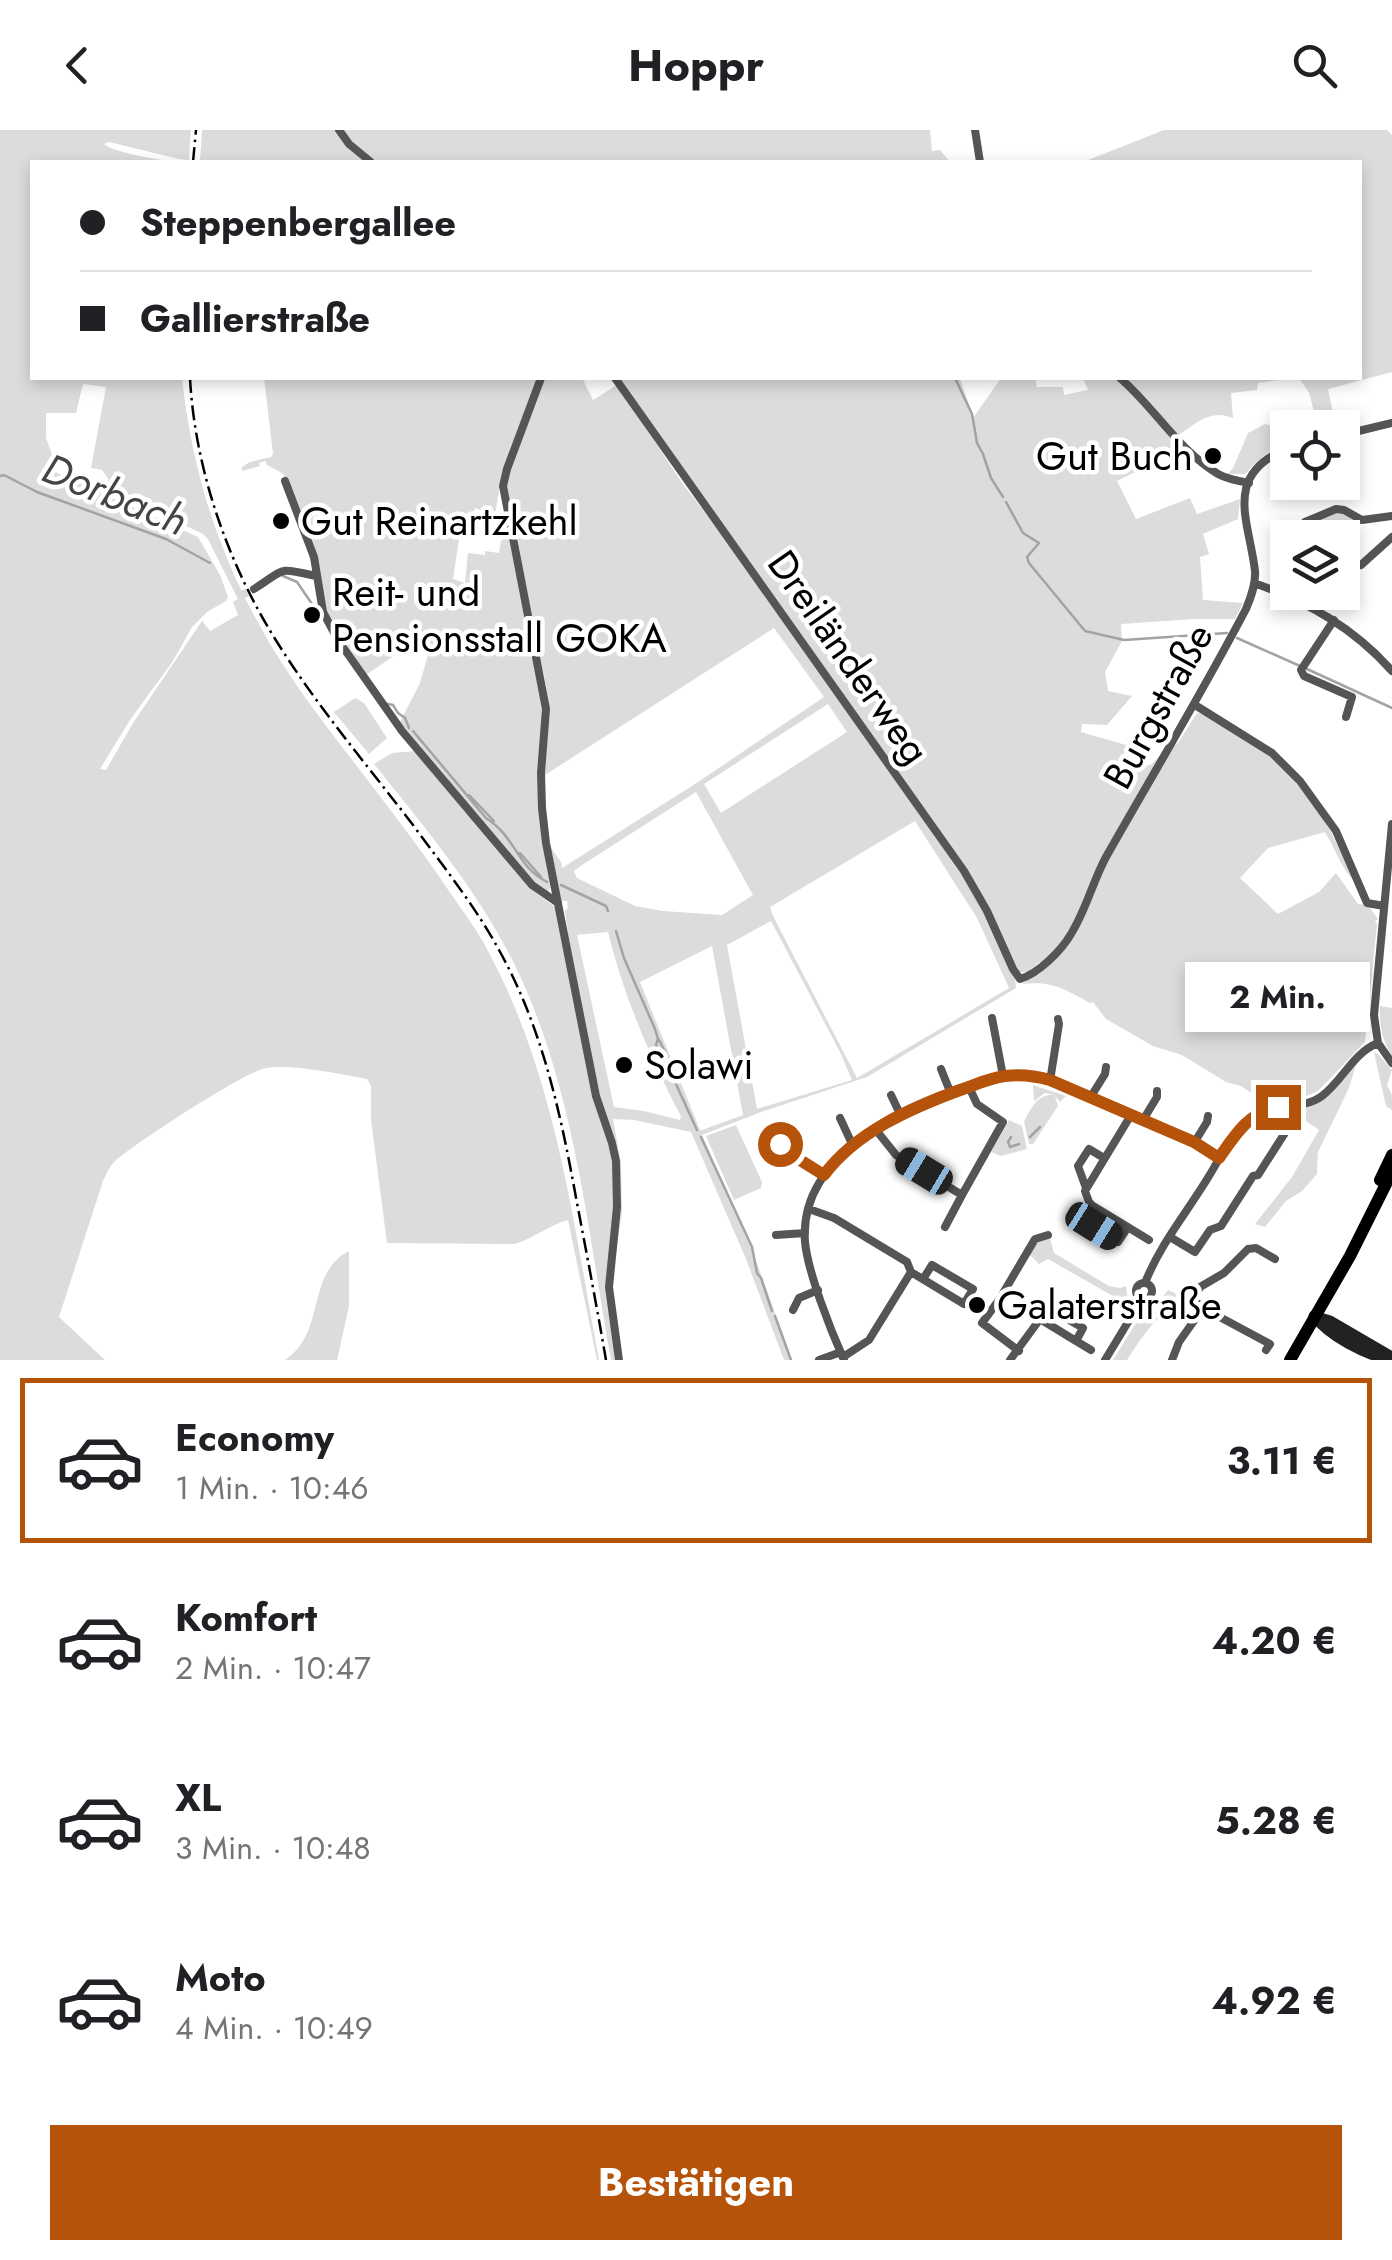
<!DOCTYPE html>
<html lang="de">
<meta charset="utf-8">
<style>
body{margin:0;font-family:Jost,sans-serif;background:#f2f2f2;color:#202124;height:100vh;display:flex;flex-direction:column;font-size:38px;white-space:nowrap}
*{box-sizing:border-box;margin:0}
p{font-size:32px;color:#757577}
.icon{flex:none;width:55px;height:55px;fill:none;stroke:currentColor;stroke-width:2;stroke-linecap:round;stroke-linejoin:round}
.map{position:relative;height:1230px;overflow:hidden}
.panel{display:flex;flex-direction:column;background:#fff;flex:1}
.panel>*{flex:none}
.guide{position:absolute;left:30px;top:30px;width:1332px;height:220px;border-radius:0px;box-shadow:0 5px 15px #0003;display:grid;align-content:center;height:220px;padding:0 50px;background:#fff}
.tools{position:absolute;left:1270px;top:280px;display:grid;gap:20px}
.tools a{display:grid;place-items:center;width:90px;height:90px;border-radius:0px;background:#fff;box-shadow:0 5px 15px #0003;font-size:50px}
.end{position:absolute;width:45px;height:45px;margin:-22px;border:12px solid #b45309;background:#fff;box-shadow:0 0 0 5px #fff}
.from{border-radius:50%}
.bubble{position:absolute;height:70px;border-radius:0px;background:#fff;box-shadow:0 5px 15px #0003;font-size:32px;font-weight:700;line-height:70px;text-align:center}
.car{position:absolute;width:30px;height:60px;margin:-30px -15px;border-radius:12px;box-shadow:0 0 8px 2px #0007;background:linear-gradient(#222 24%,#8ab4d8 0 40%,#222 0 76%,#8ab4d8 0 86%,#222 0)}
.guide b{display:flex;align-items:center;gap:35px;height:95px;font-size:38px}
.guide b+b{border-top:2px solid #e0e0e0}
.guide i{width:25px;height:25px;background:#202124}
ul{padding:18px 0 0;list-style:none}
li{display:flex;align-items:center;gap:30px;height:165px;margin:0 20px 15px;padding:0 30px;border:5px solid transparent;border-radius:0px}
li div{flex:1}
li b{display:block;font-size:38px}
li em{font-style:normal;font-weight:700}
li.active{border-color:#b45309}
li>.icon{width:90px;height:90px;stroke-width:1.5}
.primary-button{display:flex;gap:20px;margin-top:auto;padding:20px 50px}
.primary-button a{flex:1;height:115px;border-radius:0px;background:#b45309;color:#fff;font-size:40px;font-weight:700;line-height:115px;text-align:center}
header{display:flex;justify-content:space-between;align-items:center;height:130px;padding:0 50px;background:#fff;font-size:45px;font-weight:700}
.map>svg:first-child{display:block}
.green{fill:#dcdcdc;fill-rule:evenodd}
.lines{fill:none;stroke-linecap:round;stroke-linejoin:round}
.stream{stroke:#a3a3a3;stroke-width:2.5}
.street-tunnel{stroke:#d9d9d9;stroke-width:8;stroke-dasharray:8 4;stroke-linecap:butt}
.street{stroke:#555;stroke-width:8}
.secondary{stroke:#222;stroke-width:11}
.primary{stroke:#000;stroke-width:12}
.rail{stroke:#000;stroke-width:2.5;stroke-dasharray:15 5 2.5 5;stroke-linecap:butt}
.route{stroke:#b45309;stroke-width:12}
.poi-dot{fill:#000;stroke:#fff;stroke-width:4}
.labels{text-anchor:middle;stroke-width:9;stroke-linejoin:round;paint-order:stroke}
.poi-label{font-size:40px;fill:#000;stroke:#fff;text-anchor:start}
.street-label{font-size:40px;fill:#000;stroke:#fff}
.water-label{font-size:42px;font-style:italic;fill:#444;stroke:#fff}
</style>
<header><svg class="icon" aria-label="back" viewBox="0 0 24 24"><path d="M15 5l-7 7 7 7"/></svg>Hoppr<svg class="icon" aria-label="search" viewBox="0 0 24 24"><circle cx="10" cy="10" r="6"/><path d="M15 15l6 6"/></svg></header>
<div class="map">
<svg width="1392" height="1230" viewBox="0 0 1392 1230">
<rect width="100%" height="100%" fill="#fff"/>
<!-- green -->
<path class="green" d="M 0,0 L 191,0 L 189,30 L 179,29 L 109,12 L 104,14 C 114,23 154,28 170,32 L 32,32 L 32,248 L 182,248 C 196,376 239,478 315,581 C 361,643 409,701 451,764 C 464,783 478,801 488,821 C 556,947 573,1092 599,1230 L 597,1230 L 568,1090 C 549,1095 534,1108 515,1114 L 387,1113 L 371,990 L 371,956 L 367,949 C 339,944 293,934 266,938 C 245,941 134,1014 115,1031 C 109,1037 107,1043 103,1051 L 59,1187 L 105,1230 L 0,1230 ZM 83,254 L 106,257 L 91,338 L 102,340 L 109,350 L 102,356 L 203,404 L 208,409 L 238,469 L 233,472 L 238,485 L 210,501 L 202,491 L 133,593 L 106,640 L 100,639 L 130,590 L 173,531 L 192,497 L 207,482 L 226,471 L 228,467 L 220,445 L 198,407 L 51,340 L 54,330 L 46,308 L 46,283 L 76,283 Z
M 202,0 L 335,0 L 347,16 L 366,32 L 222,32 L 200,30 Z
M 341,0 L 930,0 L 932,21 L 940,20 L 950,32 L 378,32 L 351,11 Z
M 1164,0 L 1387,0 L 1392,5 L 1392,242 L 1328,259 L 1336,297 L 1318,297 L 1309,263 L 1299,248 L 1360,248 L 1360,32 L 1083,32 Z
M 264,248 L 582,248 L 593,270 L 617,255 L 683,354 L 747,438 L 963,747 L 984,782 L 1015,849 L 1016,858 L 867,947 L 761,982 L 702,1005 L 754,1125 L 792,1230 L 784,1230 L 746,1129 L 691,1002 L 634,990 L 613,989 L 621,1033 L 622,1082 L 611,1155 L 622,1230 L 611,1230 C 588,1102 575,965 520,846 C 484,768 427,700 374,634 L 392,623 L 416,621 L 535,762 L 556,778 L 570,819 L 565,781 L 568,778 L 567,771 L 561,771 L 550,716 L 561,732 L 562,738 L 692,656 L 824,567 L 774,498 L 545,645 L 549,579 L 546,555 L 527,468 L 515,390 L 508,362 L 500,355 L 495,385 L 475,378 L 472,385 L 463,383 L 453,449 L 465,453 L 468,423 L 485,425 L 485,421 L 499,423 L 501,411 L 505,408 L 505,385 L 507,384 L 543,579 L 538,658 L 551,755 L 549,761 L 541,760 L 400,592 L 420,553 L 431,514 L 423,506 L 366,545 L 325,478 L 285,347 L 282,343 L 267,335 L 265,331 L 259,333 L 260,336 L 242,341 L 242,337 L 250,332 L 271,327 L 273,324 ZM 828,574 L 847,602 L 721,683 L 704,654 ZM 696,662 L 753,765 L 722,785 L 663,781 L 635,776 L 577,748 L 574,741 L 582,735 ZM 915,691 L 977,788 L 1009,858 L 857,948 L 773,786 L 770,777 ZM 771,791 L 840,922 L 852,950 L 757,979 L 727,815 ZM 608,802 C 623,864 651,930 681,986 L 680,990 L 644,981 L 614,977 L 577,805 ZM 712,816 L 743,985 L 702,1000 L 700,1000 L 640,852 Z
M 618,248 L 960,248 L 973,288 L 1001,248 L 1035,248 L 1037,257 L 1063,257 L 1064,265 L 1088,260 L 1083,248 L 1292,248 L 1258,253 L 1257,260 L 1231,263 L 1233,288 C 1211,279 1198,292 1180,304 L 1181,313 L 1179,320 L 1117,351 L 1136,389 L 1190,368 L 1197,384 L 1240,369 L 1238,389 L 1203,404 L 1209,424 L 1200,427 L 1203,470 L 1243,473 L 1235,489 L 1194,489 L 1121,494 L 1122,511 L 1105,542 L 1108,561 L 1132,566 L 1107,595 L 1082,594 L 1081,602 L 1126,615 L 1134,630 L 1143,637 L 1152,634 L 1161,624 L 1178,613 L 1197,583 L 1203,584 C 1223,596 1246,607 1264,621 C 1308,656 1333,701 1354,751 C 1341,738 1335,718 1325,702 L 1268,718 L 1240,748 L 1278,784 L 1319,762 L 1336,743 L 1358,774 L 1368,775 L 1378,789 L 1375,791 L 1377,794 L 1365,912 L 1318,961 L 1302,968 L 1268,974 L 1241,956 L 1226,952 L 1182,925 L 1153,916 L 1106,889 L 1093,872 L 1090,873 C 1064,859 1053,851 1022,854 L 1047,834 L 1040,832 L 1027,842 L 1018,842 L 988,780 L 861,592 Z
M 1265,294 L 1287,300 L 1287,313 C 1269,319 1258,330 1245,344 L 1228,344 L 1233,338 L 1248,303 Z
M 1335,382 L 1341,382 L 1359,392 L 1343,414 L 1342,408 L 1304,408 L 1312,393 Z
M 355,568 L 364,573 L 387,608 L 369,624 L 334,582 Z
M 1380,876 L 1392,878 L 1392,925 C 1381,909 1380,895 1380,876 Z
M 1374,922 L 1378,924 L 1392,940 L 1387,955 L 1392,965 L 1392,980 L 1386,976 Z
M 1357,932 L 1349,958 L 1318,1022 L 1317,1044 L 1302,1061 L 1286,1071 L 1265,1097 L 1255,1094 L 1292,1047 L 1319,1000 L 1294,983 L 1294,978 L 1317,972 Z
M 1033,955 L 1066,966 L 1060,972 L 1055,966 L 1058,976 L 1033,1014 L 1029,1014 L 1024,992 C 1031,978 1038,963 1055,965 L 1045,963 L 1034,971 Z
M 1009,990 L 1022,996 L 1027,1019 L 1001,1026 L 991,1022 Z
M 736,995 L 762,1052 L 761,1058 L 734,1070 L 706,1006 Z
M 1050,1108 L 1054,1123 L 1109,1156 L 1119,1158 L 1126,1156 L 1128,1169 L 1118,1169 L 1048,1129 L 1039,1134 L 1027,1122 L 1035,1109 Z
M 349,1121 L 349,1176 L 337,1230 L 285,1230 C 327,1202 305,1144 349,1121 Z
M 1168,1160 L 1175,1163 L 1177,1169 L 1184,1168 L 1187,1170 L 1183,1177 C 1158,1178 1140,1211 1127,1230 L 1113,1230 L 1144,1180 L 1157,1175 Z"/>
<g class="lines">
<!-- stream -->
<path class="stream" d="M 955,248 L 972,284 L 977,313 L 983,324 L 991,348 L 1003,367
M 0,346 L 4,345 L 37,362 L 166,409 L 210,433
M 1006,372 L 1023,403 L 1039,413 L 1027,427 L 1029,433 L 1085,501 L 1124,510 L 1227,503
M 283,446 L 297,452 L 321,487
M 1237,508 L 1300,536
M 1307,539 L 1392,578
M 388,574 L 393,575 L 398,583 L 405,588 L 409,598
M 413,601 L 486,688 C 517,708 516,736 547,752
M 469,665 L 494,691
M 520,723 L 541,747
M 561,755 L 606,776 L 608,781
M 616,801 L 624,828 L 655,899 L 658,909 L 656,915 C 659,924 662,937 670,941 L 697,1000
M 659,910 L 671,933 L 670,939
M 701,1007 L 752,1117 L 757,1143 L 761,1148 L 772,1181
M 1011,1007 L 1008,1012 L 1010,1017 L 1019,1014
M 1030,1007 L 1040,997
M 775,1186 L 791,1230"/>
<!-- street-tunnel -->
<path class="street-tunnel" d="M 240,466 L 254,459"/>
<!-- street -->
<path class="street" d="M 339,0 L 349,14 L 371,32
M 975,0 L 980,32
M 541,248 L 507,339 L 503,356 L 546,579 L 541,643 L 542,678 L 546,713 L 596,966 L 612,1013 L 616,1031 L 617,1077 L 609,1157 L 619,1230
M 615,248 L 964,741 L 987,781 L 1013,839 L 1020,849 C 1039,843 1061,821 1071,804 C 1086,780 1093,751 1106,727 C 1153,644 1202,563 1246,479 C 1251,467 1256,454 1255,441 C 1249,390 1222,345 1288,318
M 1120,248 C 1154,277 1178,320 1218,344 C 1227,349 1238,351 1249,353
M 1342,305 L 1392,293
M 285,351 L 314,427 L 323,482 L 338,510 L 402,601 L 532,755 L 558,773
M 1297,401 L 1305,392 L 1336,379 L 1344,380 L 1362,390 L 1392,386
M 1361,435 L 1392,407
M 1254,453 C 1308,472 1354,498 1392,541
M 254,459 C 287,438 276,437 316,446
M 1334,490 L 1301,540 L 1304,546 L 1352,567 L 1346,587
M 1195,575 L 1272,623 L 1300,651 L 1336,701 L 1367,773 L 1384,776
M 1392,694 L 1374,885 L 1378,913 L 1392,933
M 992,888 L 1003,946
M 941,939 L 951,964
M 1050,951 L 1059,894 L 1058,889
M 891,965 L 901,986
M 1090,968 L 1105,944 L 1106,937
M 1131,985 L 1085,1061 L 1089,1072 L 1093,1076 L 1149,1110
M 840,988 L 853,1016
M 1143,990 L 1157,967 L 1157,961
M 876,1000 L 896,1025 L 962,1065 L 1003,992 L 977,974 L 969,957
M 1194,1013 L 1207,992 L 1208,986
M 780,1014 L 792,1025 L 824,1045
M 1086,1058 L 1078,1036 L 1089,1019 L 1104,1028
M 809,1079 L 834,1088 L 907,1132 L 911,1142 L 869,1210 L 843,1227
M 1098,1079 L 1089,1093 L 1118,1112 L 1128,1097
M 945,1097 L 962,1065
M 776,1105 L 805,1103
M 1170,1107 L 1195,1122 L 1210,1100 L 1221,1096 L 1253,1046 L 1258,1045 L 1290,995 L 1287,976
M 911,1142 L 964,1174 L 973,1159 L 932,1135 L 923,1149
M1136 1161a8 8 0 1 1 16 0a8 8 0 1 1-16 0Z
M 1145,1153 C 1160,1114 1188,1081 1209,1046 C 1222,1025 1233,999 1256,985 C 1276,973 1303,980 1322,966 C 1343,950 1353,923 1378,913
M 1047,1177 L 1083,1198 L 1076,1211 L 1040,1189 Z
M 1203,1178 L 1194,1170 L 1200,1157 L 1224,1143 L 1248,1119 L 1256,1118 L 1275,1129
M 793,1180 L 799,1168 L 818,1160
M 1076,1211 L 1091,1220
M 1019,1221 L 982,1193 L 999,1170 L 1035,1109 L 1048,1105
M 819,1230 L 841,1222
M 844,1230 C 831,1201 808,1143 805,1112 C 798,1016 919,976 990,949 C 1006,945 1021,944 1037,947 C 1056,951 1072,960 1089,967 C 1133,986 1178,1003 1219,1027
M 1010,1230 L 1040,1189
M 1105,1230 L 1142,1169
M 1172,1230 L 1179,1212 L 1203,1178 L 1270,1214 L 1266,1220"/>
<!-- secondary -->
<path class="secondary" d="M 1314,1186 C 1331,1207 1363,1223 1389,1230
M 1317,1187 L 1330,1191 L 1392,1227"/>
<!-- primary -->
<path class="primary" d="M 1380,1050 L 1392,1025
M 1290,1230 L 1350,1126 L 1392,1042"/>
<!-- rail -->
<path class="rail" d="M 193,32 L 196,0
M 190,248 C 195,340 228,434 277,512 C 317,576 367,635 413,695 C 443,736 475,776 499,820 C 543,899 561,985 577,1073 C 587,1125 597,1178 606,1230"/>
</g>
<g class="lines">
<!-- route -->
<path class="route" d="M 780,1014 L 792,1025 L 824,1045 C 856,1002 911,978 960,960 C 975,955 989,948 1005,946 C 1020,944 1036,946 1050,950 L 1194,1012 L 1219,1028 C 1235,1005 1249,982 1278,977"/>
</g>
<!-- markers -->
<g class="poi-dot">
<circle cx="1213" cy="326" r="10"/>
<circle cx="281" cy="391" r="10"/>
<circle cx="312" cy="485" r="10"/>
<circle cx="624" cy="935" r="10"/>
<circle cx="977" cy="1175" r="10"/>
</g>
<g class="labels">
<!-- poi labels -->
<g class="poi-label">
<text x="1193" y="340" text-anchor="end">Gut Buch</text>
<text x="301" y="405">Gut Reinartzkehl</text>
<text x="332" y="476">Reit- und<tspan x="332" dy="46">Pensionsstall GOKA</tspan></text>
<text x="644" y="949">Solawi</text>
<text x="997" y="1189">Galaterstraße</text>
</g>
<!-- street labels -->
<g class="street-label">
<text transform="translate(849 527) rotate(55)" y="14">Dreiländerweg</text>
<text transform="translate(1158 576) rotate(-61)" y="14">Burgstraße</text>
</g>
<!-- water labels -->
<g class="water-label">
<text transform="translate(115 364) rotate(22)" y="15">Dorbach</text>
</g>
</g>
</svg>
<div class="tools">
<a><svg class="icon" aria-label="locate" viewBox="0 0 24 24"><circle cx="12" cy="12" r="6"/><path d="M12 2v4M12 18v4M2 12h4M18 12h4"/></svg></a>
<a><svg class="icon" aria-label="layers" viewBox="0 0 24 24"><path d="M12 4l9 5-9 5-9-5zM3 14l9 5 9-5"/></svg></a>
</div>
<i class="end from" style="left:780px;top:1014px"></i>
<i class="end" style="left:1278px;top:977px"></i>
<div class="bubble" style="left:1185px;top:832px;width:185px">2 Min.</div>
<i class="car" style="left:924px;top:1041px;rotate:301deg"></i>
<i class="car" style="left:1094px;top:1096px;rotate:122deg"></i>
<div class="guide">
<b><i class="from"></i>Steppenbergallee</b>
<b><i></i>Gallierstraße</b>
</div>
</div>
<section class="panel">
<ul>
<li class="active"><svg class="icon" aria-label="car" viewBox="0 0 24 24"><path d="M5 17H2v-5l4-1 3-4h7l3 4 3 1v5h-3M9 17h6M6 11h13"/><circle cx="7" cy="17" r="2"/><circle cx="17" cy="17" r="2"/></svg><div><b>Economy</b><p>1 Min. · 10:46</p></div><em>3.11 €</em></li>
<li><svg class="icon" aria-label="car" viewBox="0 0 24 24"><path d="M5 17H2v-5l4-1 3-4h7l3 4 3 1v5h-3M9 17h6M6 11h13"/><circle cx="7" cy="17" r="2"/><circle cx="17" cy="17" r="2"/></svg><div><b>Komfort</b><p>2 Min. · 10:47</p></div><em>4.20 €</em></li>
<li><svg class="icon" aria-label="car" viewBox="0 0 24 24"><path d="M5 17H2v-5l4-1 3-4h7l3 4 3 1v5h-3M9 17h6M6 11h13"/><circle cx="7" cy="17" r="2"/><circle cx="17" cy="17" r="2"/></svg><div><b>XL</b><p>3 Min. · 10:48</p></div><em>5.28 €</em></li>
<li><svg class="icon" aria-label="car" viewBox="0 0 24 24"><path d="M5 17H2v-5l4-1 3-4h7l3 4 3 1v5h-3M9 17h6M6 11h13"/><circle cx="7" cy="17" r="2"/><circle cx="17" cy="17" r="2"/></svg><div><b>Moto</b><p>4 Min. · 10:49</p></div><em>4.92 €</em></li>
</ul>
<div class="primary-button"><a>Bestätigen</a></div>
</section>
